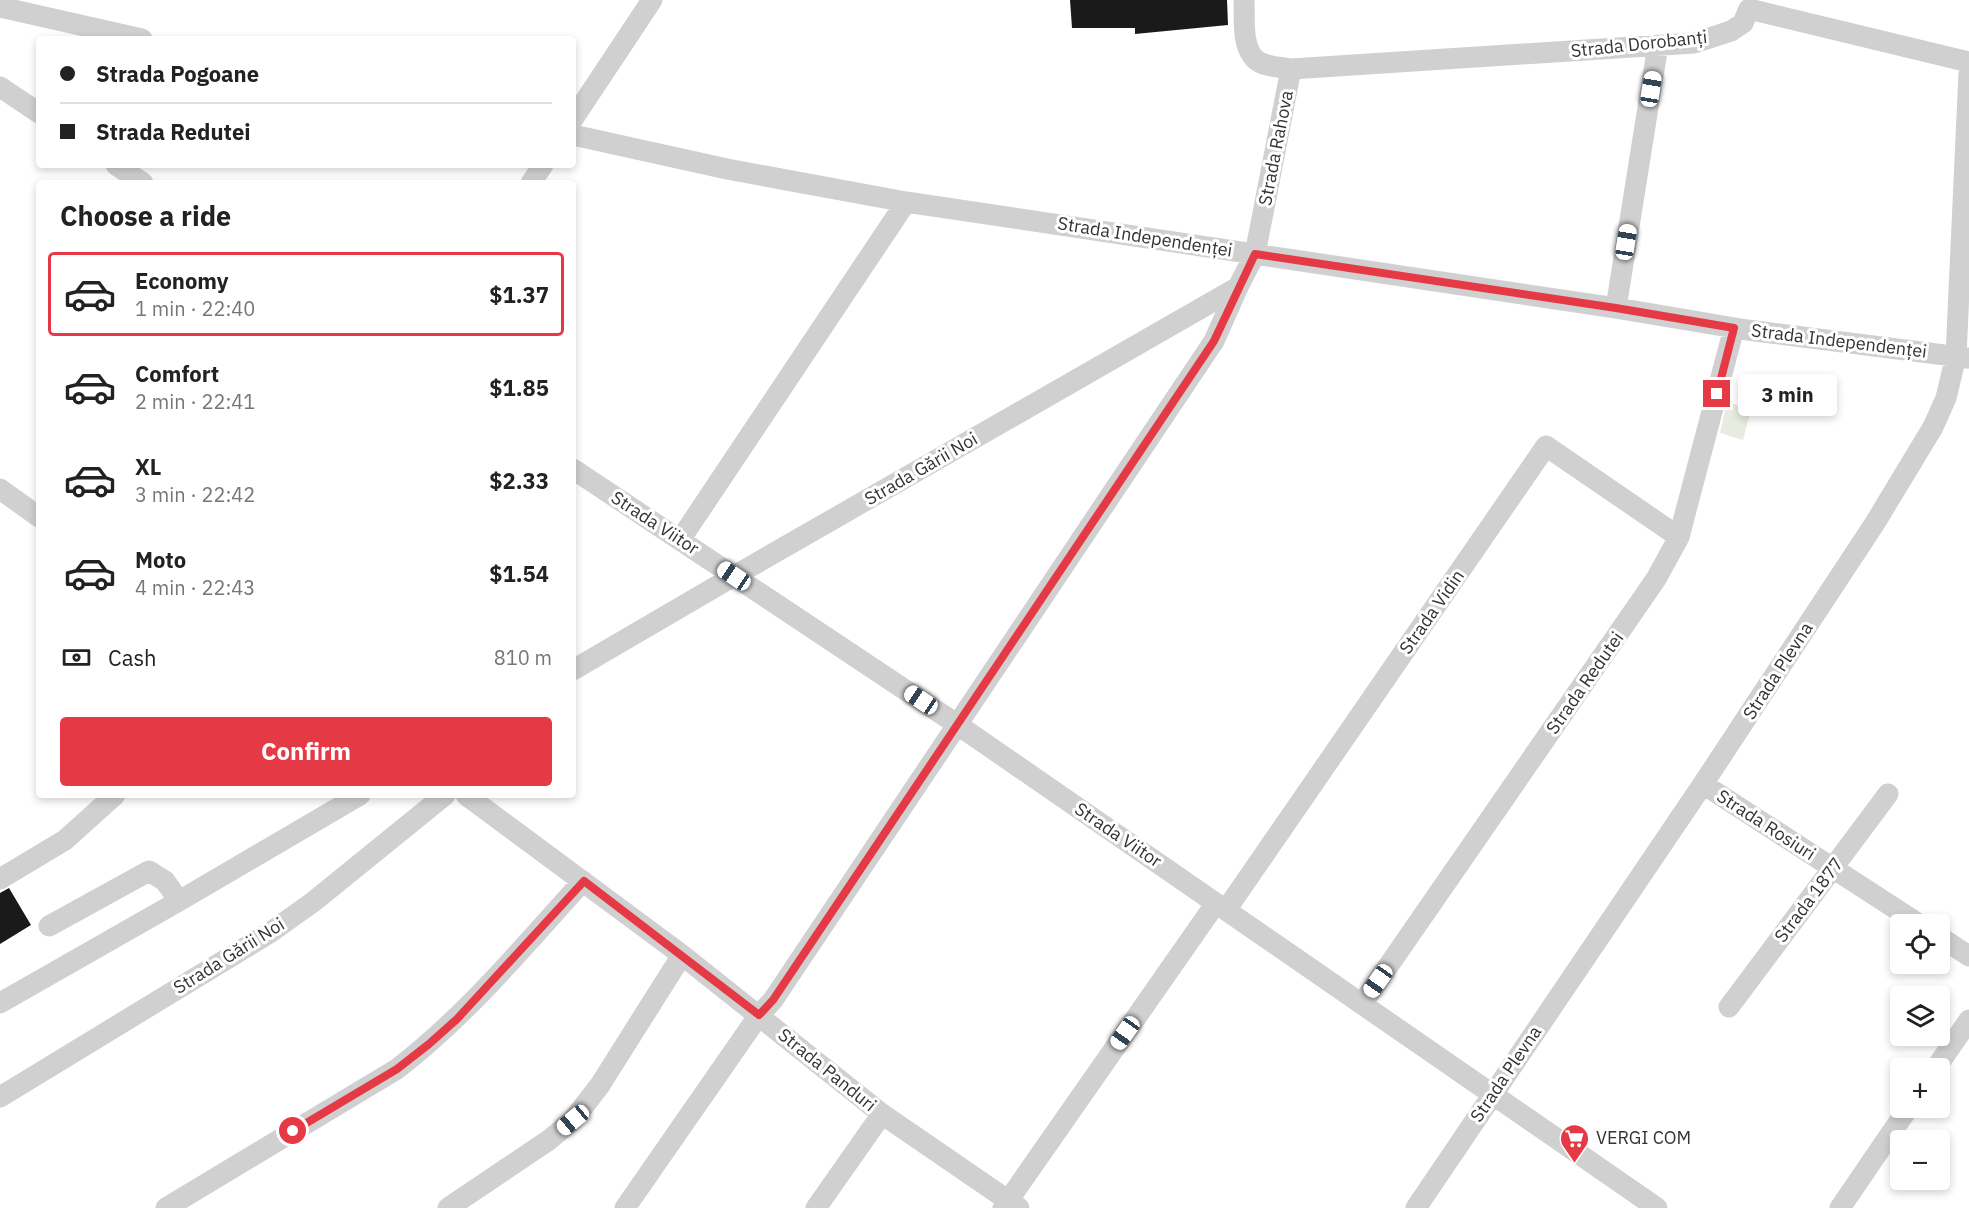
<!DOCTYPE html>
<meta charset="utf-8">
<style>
body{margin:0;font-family:"IBM Plex Sans",sans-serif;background:#f6f6f6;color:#222;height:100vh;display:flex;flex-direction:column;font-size:22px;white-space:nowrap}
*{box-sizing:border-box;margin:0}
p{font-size:20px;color:#767676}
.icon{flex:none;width:33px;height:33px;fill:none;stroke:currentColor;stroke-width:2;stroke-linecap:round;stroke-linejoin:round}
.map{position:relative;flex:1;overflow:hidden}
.sheet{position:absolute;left:36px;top:180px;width:540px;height:618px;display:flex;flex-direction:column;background:#fff;border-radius:6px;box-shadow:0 3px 9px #0003}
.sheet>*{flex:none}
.hud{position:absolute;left:36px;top:36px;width:540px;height:132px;border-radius:6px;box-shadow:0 3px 9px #0003;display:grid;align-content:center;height:132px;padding:0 24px;background:#fff}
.controls{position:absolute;left:1890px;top:914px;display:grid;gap:12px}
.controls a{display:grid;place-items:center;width:60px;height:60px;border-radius:6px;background:#fff;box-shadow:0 3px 9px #0003;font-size:30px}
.end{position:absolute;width:27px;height:27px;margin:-14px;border:8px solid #e63946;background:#fff;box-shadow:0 0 0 3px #fff}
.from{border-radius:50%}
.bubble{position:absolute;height:42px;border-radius:6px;background:#fff;box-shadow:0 3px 9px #0003;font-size:20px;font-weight:700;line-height:42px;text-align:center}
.car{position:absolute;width:18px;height:36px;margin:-18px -9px;border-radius:8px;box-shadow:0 0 4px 2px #0007;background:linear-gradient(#fff 24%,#345 0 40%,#fff 0 76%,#345 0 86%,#fff 0)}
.hud b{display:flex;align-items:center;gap:21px;height:57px;font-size:22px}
.hud b+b{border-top:2px solid #e0e0e0}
.hud i{width:15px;height:15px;background:#222}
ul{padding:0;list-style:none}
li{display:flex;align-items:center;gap:18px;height:84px;margin:0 12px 9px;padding:0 12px;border:3px solid transparent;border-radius:6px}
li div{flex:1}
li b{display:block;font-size:22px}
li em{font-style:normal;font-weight:700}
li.active{border-color:#e63946}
li>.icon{width:54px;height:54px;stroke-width:1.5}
h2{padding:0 24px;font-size:27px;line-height:72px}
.pay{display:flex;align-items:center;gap:15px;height:66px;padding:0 24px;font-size:22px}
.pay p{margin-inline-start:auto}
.primary-button{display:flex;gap:12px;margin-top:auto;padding:12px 24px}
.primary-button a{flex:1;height:69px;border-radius:6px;background:#e63946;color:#fff;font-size:24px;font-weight:700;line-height:69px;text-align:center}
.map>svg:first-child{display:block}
.green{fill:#e6ecdf}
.building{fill:#1a1a1a}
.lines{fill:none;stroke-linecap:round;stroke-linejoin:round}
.minor{stroke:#d0d0d0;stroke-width:21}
.route{stroke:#e63946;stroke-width:8}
.labels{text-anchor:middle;stroke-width:6;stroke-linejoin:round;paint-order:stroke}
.street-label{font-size:18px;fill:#333;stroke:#fff}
.poi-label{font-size:18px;fill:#333;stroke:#fff;text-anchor:start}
</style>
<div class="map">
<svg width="1969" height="1208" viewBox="0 0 1969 1208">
<rect width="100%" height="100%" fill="#fff"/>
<!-- green -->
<path class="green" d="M 1727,402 L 1751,409 L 1743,440 L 1720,433 Z"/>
<!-- building -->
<path class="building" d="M 1070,0 L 1227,0 L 1228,25 L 1135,34 L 1135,28 L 1072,28 Z
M 9,888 L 31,925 L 0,944 L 0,893 Z"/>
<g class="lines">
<!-- minor -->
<path class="minor" d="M 0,7 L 142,39
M 1291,69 L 1694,43 L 1731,31 L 1743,23 L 1749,9 L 1969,62
M 0,87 L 39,113
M 573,119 L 652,0
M 573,135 L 727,169 L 906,202 L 1616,308 L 1747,330 L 1969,358
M 116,165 L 143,183
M 531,183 L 543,165
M 1616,308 L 1658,45
M 573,469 L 958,725 L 1657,1208
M 0,489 L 39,517
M 680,540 L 906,202
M 573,670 L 734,576 L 1238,287 L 1255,254 L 1291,69 C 1281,67 1263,67 1255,59 C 1241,45 1245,18 1244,0
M 1703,784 L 1919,924
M 466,795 L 682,955 L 882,1114 L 1019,1208
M 0,879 L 65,840 L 115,795
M 1226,910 L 1546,446 L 1679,537
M 49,926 L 149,871 L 165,881 L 179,901
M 1940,937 L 1969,956
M 0,1003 L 179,901 L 360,795
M 1362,1004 L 1656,579 L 1679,537 L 1734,328
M 1729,1007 L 1888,794
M 1936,1068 L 1969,1020
M 0,1097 L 271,932 L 313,902 L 445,795
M 166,1208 L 397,1069 C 467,1015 524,946 583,881
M 448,1208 L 549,1140 L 573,1120 L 600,1085 L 682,955
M 625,1208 L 759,1015 L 773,1000 L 1214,341 L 1238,287
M 816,1208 L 882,1114
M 1003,1208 L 1216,903
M 1416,1208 L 1703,784 L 1875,523 L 1933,427 L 1946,398 L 1956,356 L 1969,73
M 1840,1208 L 1909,1107"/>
</g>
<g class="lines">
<!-- route -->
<path class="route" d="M 293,1131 L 397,1069 L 429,1044 L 457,1019 L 584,881 L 759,1015 L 773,1000 L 1214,341 L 1255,254 L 1616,308 L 1734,328 L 1717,394"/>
</g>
<!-- icons -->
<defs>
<symbol id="supermarket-pin" viewBox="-11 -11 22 30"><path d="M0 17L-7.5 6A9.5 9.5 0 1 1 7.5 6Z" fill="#e63946" stroke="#fff"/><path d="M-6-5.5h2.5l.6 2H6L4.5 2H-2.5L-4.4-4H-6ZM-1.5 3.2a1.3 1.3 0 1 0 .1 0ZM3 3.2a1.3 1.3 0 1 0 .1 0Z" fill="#fff"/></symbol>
</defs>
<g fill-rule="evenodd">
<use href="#supermarket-pin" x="1558" y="1122" width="33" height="45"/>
</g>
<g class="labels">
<!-- street labels -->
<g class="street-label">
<text transform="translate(1639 44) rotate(-6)" y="6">Strada Dorobanți</text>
<text transform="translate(1276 148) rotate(-79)" y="6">Strada Rahova</text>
<text transform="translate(1145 237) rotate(9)" y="6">Strada Independenței</text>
<text transform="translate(1839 341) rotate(7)" y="6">Strada Independenței</text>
<text transform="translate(921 469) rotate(-30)" y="6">Strada Gării Noi</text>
<text transform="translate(655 523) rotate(33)" y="6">Strada Viitor</text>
<text transform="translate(1432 612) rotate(-55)" y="6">Strada Vidin</text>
<text transform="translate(1778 671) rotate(-57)" y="6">Strada Plevna</text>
<text transform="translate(1585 683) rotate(-55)" y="6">Strada Redutei</text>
<text transform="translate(1766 825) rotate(33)" y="6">Strada Rosiuri</text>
<text transform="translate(1118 835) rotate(34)" y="6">Strada Viitor</text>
<text transform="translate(1809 900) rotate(-53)" y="6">Strada 1877</text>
<text transform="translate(229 956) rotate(-32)" y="6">Strada Gării Noi</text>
<text transform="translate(827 1070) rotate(39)" y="6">Strada Panduri</text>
<text transform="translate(1506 1074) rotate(-56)" y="6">Strada Plevna</text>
</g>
<!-- poi labels -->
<g class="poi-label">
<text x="1596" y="1144">VERGI COM</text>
</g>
</g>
</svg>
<div class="controls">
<a><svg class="icon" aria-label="locate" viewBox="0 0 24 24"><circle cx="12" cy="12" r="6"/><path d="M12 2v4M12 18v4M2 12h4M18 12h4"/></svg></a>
<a><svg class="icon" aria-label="layers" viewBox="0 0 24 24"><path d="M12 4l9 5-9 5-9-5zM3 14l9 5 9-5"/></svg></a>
<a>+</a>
<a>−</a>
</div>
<i class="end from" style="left:293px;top:1131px"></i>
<i class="end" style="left:1717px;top:394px"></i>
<div class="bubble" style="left:1738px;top:374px;width:99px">3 min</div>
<i class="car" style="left:1651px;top:89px;rotate:9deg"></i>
<i class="car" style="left:1626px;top:242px;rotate:9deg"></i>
<i class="car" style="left:734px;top:576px;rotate:304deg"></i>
<i class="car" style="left:921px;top:700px;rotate:304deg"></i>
<i class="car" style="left:1378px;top:981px;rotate:215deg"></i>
<i class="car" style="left:1125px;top:1033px;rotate:215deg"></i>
<i class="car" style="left:573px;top:1120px;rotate:230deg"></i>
<div class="hud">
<b><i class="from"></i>Strada Pogoane</b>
<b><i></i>Strada Redutei</b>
</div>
<section class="sheet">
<h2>Choose a ride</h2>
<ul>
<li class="active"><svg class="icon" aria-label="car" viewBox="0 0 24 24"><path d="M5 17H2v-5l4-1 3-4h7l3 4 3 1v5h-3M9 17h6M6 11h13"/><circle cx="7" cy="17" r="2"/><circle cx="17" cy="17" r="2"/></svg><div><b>Economy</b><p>1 min · 22:40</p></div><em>$1.37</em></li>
<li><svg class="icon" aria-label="car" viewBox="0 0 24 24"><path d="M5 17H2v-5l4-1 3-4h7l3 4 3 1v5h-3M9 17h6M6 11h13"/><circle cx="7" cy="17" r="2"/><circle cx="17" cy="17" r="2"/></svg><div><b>Comfort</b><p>2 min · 22:41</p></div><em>$1.85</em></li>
<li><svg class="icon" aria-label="car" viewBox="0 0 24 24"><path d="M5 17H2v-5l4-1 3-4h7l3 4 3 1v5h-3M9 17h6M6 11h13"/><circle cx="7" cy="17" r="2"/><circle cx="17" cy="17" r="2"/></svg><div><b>XL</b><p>3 min · 22:42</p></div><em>$2.33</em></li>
<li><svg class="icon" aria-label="car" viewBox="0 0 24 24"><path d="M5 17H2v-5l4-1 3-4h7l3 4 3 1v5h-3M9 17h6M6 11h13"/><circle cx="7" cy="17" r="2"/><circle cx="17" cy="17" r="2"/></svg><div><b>Moto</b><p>4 min · 22:43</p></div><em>$1.54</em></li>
</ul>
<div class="pay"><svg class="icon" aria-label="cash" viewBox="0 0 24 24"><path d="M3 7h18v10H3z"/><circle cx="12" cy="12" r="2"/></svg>Cash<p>810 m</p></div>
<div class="primary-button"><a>Confirm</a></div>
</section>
</div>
